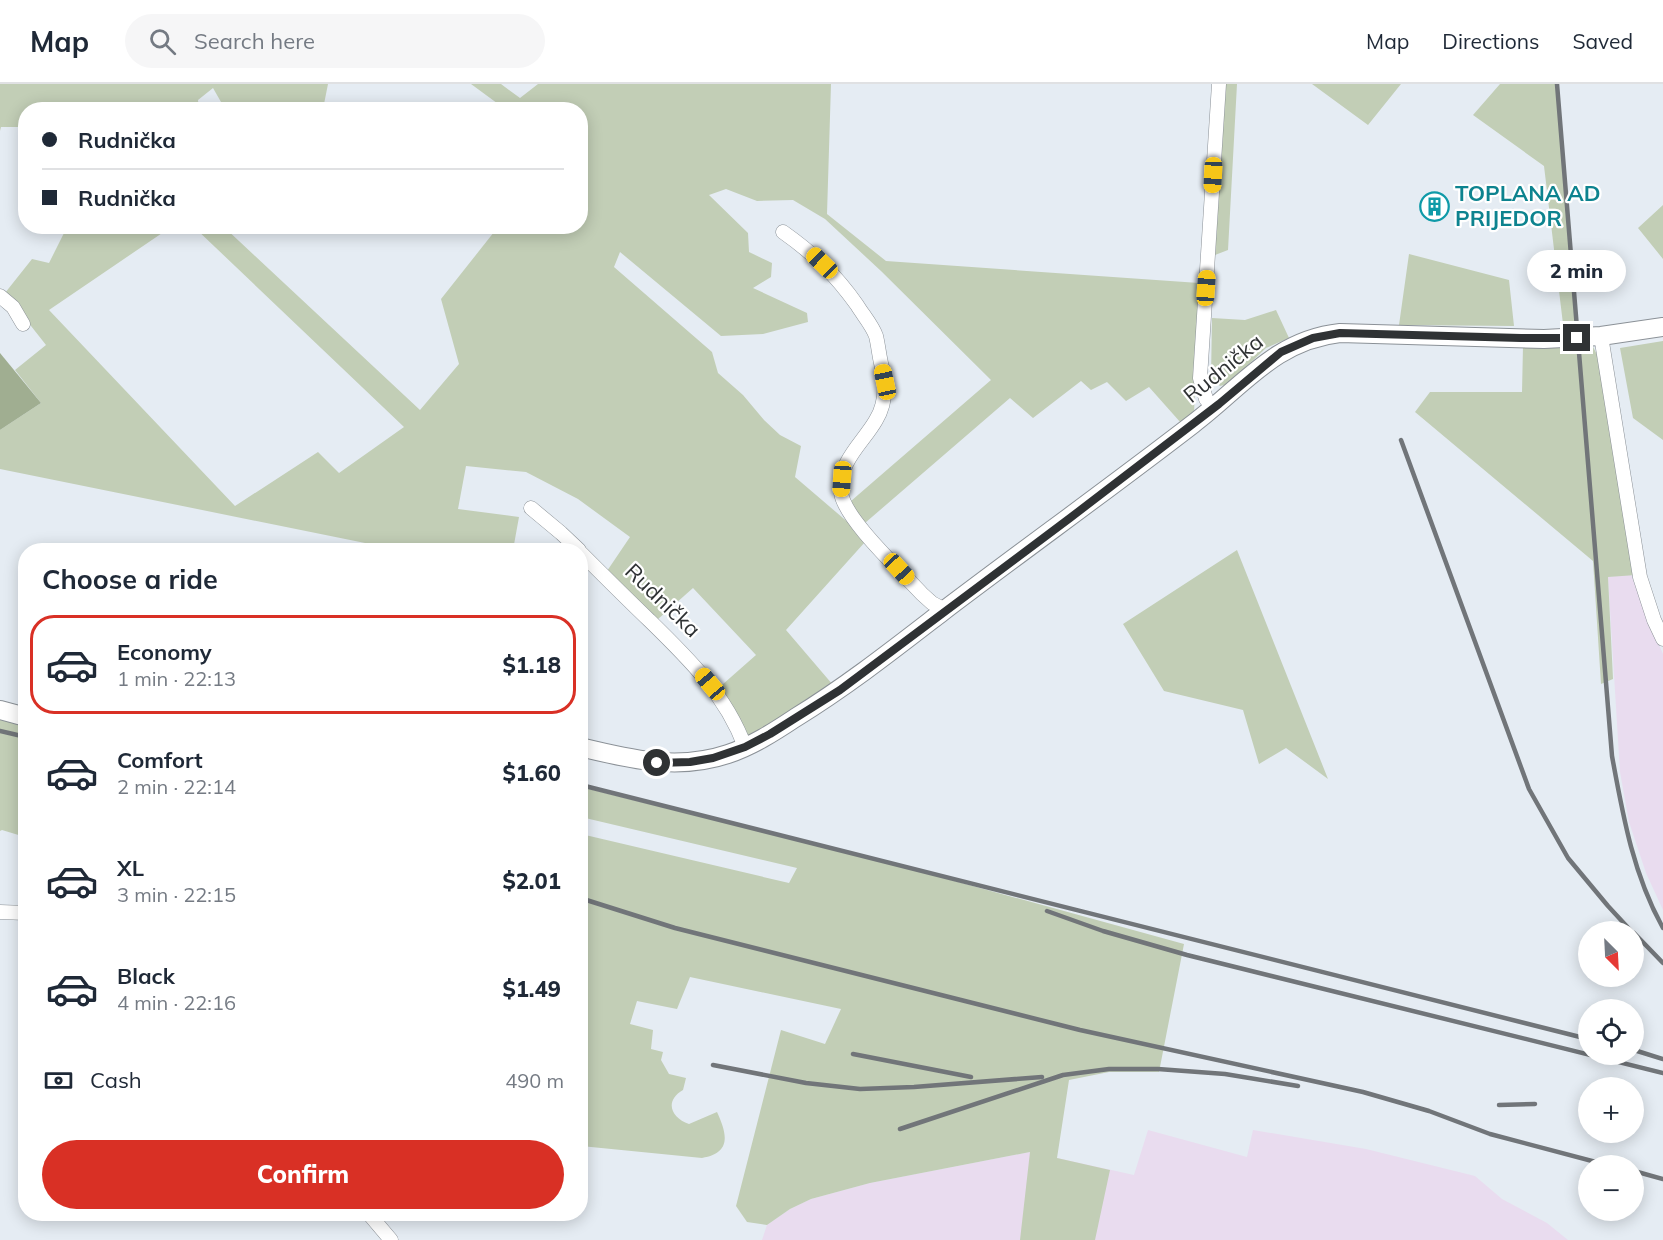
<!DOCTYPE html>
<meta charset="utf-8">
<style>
body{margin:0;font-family:Mulish,sans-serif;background:#f6f6f7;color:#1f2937;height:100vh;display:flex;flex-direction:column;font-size:22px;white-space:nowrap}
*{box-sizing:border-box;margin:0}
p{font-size:20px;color:#747a83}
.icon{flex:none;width:33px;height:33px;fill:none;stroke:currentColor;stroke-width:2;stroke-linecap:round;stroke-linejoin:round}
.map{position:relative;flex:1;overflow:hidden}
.panel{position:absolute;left:18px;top:459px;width:570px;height:678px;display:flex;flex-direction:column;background:#fff;border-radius:24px;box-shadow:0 3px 15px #0003}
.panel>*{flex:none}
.hud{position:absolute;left:18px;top:18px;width:570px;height:132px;border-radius:24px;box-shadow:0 3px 15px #0003;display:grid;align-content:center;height:132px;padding:0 24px;background:#fff}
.needle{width:39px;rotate:156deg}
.fabs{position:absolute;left:1578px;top:837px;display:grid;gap:12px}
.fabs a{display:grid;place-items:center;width:66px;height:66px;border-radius:50%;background:#fff;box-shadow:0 3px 15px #0003;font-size:30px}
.end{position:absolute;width:27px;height:27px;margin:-14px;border:8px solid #2f3234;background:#fff;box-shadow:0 0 0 3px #fff}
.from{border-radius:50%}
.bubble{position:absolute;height:42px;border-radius:21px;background:#fff;box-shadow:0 3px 15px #0003;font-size:20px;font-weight:800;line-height:42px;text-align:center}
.car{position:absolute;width:18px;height:36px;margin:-18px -9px;border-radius:8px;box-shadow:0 0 4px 2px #0007;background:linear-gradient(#f5c518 24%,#345 0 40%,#f5c518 0 76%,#345 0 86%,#f5c518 0)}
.hud b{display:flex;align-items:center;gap:21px;height:57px;font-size:22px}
.hud b+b{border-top:2px solid #e0e1e3}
.hud i{width:15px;height:15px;background:#1f2937}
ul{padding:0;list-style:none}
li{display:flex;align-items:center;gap:18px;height:99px;margin:0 12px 9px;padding:0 12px;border:3px solid transparent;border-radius:24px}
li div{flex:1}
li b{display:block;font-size:22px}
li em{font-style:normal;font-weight:800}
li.on{border-color:#d93025}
li>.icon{width:54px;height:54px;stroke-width:1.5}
h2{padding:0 24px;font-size:27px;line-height:72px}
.pay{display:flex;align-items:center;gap:15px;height:66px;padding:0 24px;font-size:22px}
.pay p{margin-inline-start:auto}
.primary-button{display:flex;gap:12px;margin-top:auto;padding:12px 24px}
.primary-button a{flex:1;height:69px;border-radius:36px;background:#d93025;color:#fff;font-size:24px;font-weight:800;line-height:69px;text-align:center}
header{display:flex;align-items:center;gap:36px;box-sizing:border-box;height:84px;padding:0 30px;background:#fff;border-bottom:2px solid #e0e1e3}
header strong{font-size:28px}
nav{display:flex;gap:33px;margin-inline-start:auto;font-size:21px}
.search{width:420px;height:54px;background:#f6f6f7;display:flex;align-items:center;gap:15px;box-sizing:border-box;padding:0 21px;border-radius:33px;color:#747a83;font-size:22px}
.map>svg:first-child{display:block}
.commercial{fill:#e9dcef}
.green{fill:#c2ceb6}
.forest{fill:#a0ae91}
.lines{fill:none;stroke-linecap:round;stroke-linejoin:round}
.street-casing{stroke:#8b9197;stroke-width:15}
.secondary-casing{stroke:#8b9197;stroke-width:20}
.street{stroke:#fff;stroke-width:14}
.secondary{stroke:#fff;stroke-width:18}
.rail{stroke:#717579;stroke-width:4.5}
.route{stroke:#2f3234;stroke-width:8}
.labels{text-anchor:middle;stroke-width:4.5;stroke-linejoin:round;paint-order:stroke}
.culture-label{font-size:22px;font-weight:bold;fill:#0d838f;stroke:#fff;text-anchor:start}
.street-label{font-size:22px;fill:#2f3234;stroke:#fff}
</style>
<header>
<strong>Map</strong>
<div class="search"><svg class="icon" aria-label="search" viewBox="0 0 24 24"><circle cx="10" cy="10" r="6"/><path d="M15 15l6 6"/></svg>Search here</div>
<nav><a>Map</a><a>Directions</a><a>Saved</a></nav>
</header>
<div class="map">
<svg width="1663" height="1156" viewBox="0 0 1663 1156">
<rect width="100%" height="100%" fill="#e5ecf3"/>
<!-- commercial -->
<path class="commercial" d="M 1631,490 L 1647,534 L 1663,570 L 1663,826 L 1646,789 L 1629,738 L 1620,688 L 1608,493 Z
M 1148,1046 L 1247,1073 L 1253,1046 L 1366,1065 L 1475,1092 L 1502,1115 L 1547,1139 L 1568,1156 L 762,1156 L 767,1141 L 790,1125 L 811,1115 L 870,1099 L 1030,1068 L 1134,1091 Z"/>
<!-- green -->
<path class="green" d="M 0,0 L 328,0 L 323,25 L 225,25 L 213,4 L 198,16 L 199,25 L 87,26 L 84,24 L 82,26 L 26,26 L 25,43 L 1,43 L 0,47 Z
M 471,0 L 501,0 L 520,14 L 538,0 L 831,0 L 827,130 L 886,177 L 1199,199 L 1194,330 L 1181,339 L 1149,303 L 1126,317 L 1107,298 L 1091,306 L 1081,297 L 1033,334 L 1010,314 L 865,439 L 854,426 L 851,417 L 991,296 L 881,187 L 825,135 L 793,116 L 757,117 L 726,105 L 709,111 L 748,149 L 749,168 L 772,179 L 771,193 L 753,204 L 807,229 L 808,238 L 763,250 L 721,252 L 620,168 L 614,183 L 712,268 L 718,289 L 743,311 L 764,336 L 780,351 L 801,362 L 795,393 L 857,446 L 865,458 L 786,546 L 833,601 L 776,640 L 738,657 L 714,608 L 756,571 L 693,504 L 657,536 L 607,487 L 630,453 L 578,415 L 526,388 L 466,382 L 458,425 L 519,433 L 513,466 L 364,466 L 365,459 L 0,385 L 0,346 L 41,319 L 15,286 L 46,261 L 5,209 L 32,175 L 49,179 L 67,143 L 171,143 L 49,226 L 235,422 L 318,368 L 339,389 L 404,343 L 194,143 L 224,143 L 420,326 L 459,280 L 441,215 L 498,143 L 580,142 L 580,26 L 505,25 Z
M 1226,0 L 1237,0 L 1228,166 L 1215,171 Z
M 1312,0 L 1401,0 L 1368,41 Z
M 1500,0 L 1557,0 L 1563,93 L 1578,240 L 1563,240 L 1544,82 L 1473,31 Z
M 1663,121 L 1663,175 L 1638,144 Z
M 1409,170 L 1509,196 L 1514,242 L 1399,241 Z
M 1276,226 L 1289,254 L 1266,264 L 1228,300 L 1220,302 L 1211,294 L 1212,234 L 1245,236 Z
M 1590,257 L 1604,284 L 1636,491 L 1608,493 L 1613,595 L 1601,600 L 1593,477 L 1415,328 L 1430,308 L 1522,308 L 1523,262 Z
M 1663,257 L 1663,356 L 1633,334 L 1620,264 Z
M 1237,466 L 1328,695 L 1286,664 L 1259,680 L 1243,626 L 1164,607 L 1123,540 Z
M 0,633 L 25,639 L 25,753 L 2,746 L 0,747 Z
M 581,703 L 911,785 L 1184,860 L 1159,988 L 1109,988 L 1069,996 L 1057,1074 L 1110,1086 L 1095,1156 L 1020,1156 L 1030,1068 L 870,1099 L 811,1115 L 790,1125 L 767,1141 L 747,1138 L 736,1122 L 781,946 L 825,960 L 841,925 L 690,893 L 677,925 L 637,917 L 630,940 L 653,946 L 651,965 L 663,968 L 661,976 L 669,990 L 686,994 L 683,1006 C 664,1017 671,1034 689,1040 L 717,1028 C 727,1050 732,1069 702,1074 L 581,1062 L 580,836 L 588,829 L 581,827 L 581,750 L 789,799 L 797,784 L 581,733 Z"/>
<!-- forest -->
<path class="forest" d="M 0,269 L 41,319 L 0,346 Z"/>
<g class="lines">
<defs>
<path id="street" d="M 783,148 C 814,170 835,190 857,221 C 863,231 872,241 876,252 C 878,260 879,270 881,279 C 886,298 887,318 876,336 C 863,359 838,377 841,408 C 843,434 903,489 922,510 L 932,519 L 945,526
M 0,212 L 13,223 L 23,240
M 1601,252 L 1640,493 L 1654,536 L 1663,555
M 1214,324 L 1206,315 L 1200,294 L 1219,0
M 531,424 L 561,449 L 579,466
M 580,468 C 603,491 626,514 649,536 C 688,574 726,611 745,663
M 0,828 L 26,829
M 369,1130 L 391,1156"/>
<path id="secondary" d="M 0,626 L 26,633
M 580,663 C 629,675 678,687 728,670 C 752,662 774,648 795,634 C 847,602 894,565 942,528 C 1025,465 1110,404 1193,340 C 1242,303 1275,256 1340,249 L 1544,255 L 1601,252 L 1663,243"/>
</defs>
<!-- street casing -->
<use href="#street" class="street-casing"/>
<!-- secondary casing -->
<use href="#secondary" class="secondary-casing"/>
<!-- street -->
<use href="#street" class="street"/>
<!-- secondary -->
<use href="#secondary" class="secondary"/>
<!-- rail -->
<path class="rail" d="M 1557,0 L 1612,672 C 1623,732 1633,790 1663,844
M 1401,356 L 1529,705 L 1568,774 L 1608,822 L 1632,848
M 0,647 L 26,653
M 581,701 L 1588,955
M 580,814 L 675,844 L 1080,946 L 1363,1008 L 1429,1027 L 1490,1050 L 1611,1082
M 1047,827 L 1103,847 L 1187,871 L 1663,989
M 1634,849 L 1663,879
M 1634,966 L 1663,975
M 853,970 L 971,993
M 713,981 L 806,999 L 860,1005 L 914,1003 L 1042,993
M 1499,1021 L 1535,1020
M 900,1045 L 1063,991 L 1109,985 L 1158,985 L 1225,990 L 1298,1002
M 1634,1087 L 1663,1095"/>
</g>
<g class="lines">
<!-- route -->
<path class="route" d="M 657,679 L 690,678 L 713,674 L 745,663 L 770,650 L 840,606 L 1070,434 L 1219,320 L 1281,268 L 1313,254 L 1340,249 L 1521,254 L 1577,254"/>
</g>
<!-- icons -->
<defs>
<symbol id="building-ring" viewBox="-11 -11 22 22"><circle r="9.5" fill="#fff" stroke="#0f9aa8" stroke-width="1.5"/><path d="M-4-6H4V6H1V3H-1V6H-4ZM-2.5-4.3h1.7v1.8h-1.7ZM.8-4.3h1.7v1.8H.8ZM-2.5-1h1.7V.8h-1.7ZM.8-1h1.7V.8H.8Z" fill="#0f9aa8"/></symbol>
</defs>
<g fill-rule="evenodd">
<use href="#building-ring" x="1418" y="106" width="33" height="33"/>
</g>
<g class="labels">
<!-- culture labels -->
<g class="culture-label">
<text x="1455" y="117">TOPLANA AD<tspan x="1455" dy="25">PRIJEDOR</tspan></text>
</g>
<!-- street labels -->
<g class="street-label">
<text transform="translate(1223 284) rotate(-39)" y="8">Rudnička</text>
<text transform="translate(663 516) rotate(44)" y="8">Rudnička</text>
</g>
</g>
</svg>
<div class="fabs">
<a><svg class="needle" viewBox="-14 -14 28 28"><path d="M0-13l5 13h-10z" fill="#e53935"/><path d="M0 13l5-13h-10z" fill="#747a83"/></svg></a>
<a><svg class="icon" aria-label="locate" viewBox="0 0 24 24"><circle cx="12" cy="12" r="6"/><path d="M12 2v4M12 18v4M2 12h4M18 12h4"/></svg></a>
<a>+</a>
<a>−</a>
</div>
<i class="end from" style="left:657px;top:679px"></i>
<i class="end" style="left:1577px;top:254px"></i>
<div class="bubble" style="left:1527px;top:166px;width:99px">2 min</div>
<i class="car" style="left:1213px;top:91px;rotate:183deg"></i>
<i class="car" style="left:822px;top:179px;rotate:314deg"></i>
<i class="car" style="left:1206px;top:204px;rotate:4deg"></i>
<i class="car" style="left:885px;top:298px;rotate:348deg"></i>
<i class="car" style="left:842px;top:395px;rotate:184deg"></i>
<i class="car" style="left:899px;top:485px;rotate:137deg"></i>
<i class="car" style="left:710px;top:600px;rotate:320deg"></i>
<div class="hud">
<b><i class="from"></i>Rudnička</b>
<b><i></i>Rudnička</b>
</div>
<section class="panel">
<h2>Choose a ride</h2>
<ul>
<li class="on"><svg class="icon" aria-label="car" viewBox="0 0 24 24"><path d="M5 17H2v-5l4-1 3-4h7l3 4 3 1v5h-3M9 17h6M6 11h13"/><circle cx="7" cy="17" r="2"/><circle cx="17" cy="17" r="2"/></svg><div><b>Economy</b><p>1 min · 22:13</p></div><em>$1.18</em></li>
<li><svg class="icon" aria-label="car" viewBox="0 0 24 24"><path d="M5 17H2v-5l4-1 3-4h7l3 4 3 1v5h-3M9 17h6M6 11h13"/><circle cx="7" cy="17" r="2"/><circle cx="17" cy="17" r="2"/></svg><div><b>Comfort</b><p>2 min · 22:14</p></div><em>$1.60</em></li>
<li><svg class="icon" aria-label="car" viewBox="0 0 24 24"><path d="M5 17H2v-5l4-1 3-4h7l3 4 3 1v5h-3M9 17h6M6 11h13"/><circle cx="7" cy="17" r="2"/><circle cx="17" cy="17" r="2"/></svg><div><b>XL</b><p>3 min · 22:15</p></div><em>$2.01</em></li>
<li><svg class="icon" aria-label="car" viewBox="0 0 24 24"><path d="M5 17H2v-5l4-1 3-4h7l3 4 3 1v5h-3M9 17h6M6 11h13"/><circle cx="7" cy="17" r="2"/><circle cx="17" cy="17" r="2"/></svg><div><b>Black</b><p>4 min · 22:16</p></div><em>$1.49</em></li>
</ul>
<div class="pay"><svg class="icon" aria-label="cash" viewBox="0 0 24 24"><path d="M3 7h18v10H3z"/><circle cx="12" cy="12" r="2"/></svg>Cash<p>490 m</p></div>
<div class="primary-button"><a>Confirm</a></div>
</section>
</div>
